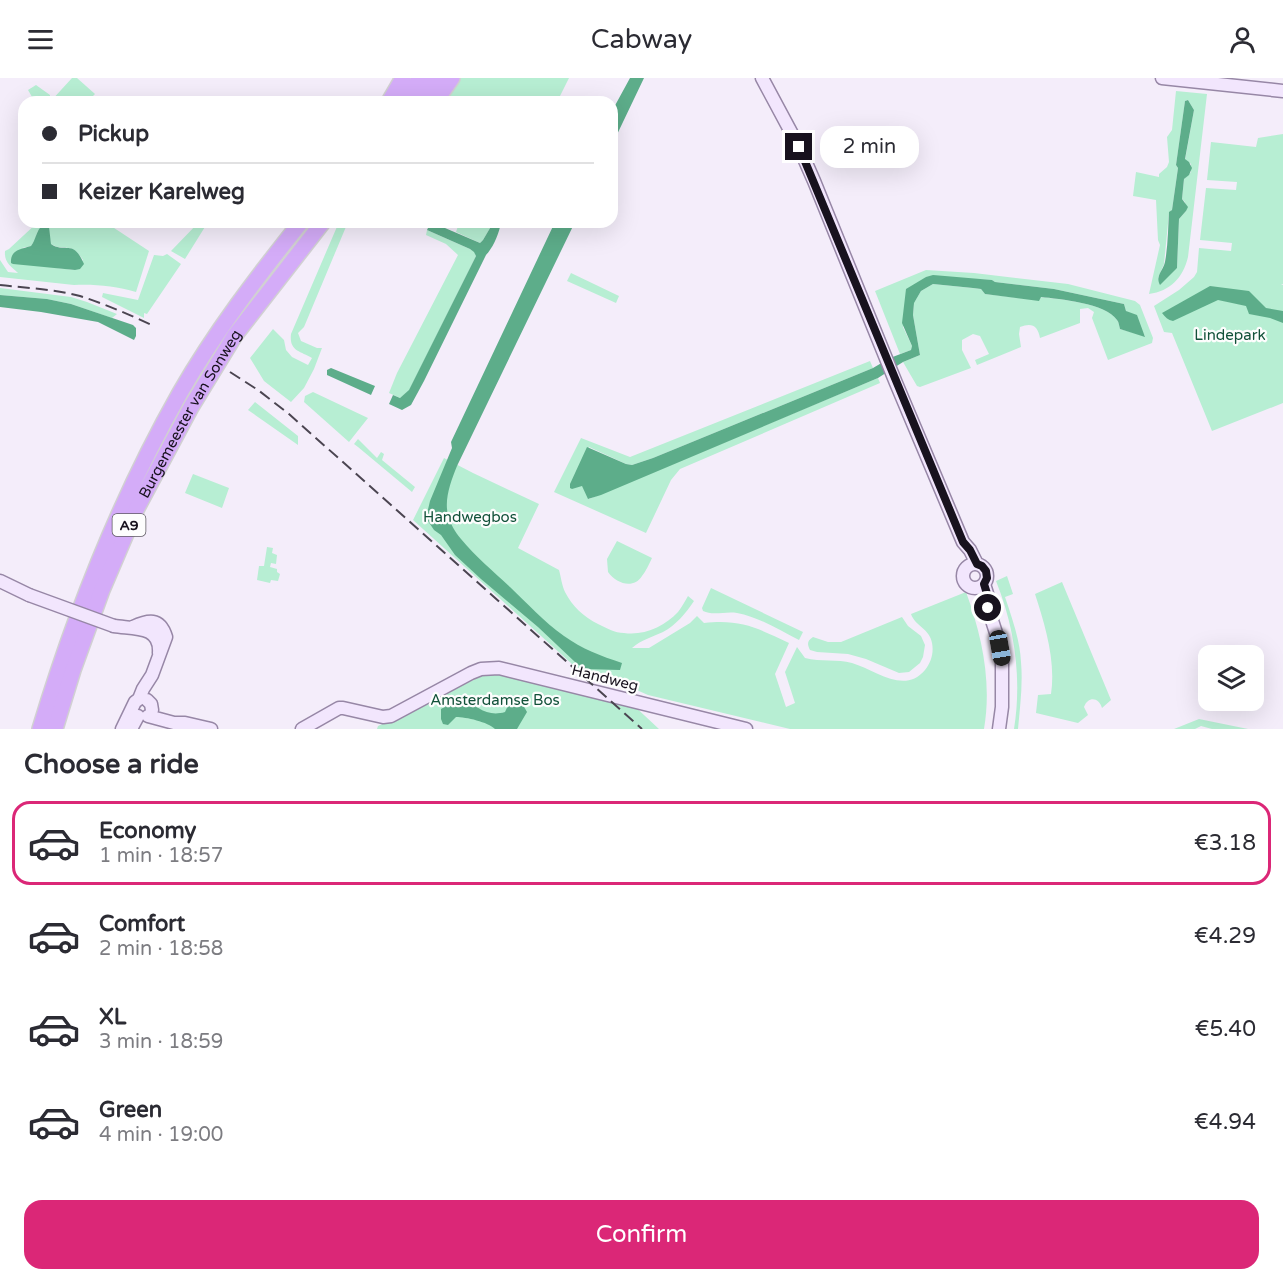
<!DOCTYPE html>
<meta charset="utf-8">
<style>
body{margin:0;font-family:"Varela Round",sans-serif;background:#f7f7f7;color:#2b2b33;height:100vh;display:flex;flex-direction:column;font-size:22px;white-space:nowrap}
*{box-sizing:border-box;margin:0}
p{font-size:20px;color:#7c7c81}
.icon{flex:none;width:33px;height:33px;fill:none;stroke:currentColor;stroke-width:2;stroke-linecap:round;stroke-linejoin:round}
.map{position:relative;height:651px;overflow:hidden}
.sheet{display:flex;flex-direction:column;background:#fff;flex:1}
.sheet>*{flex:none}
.top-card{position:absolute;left:18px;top:18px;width:600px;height:132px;border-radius:18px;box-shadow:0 6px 24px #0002;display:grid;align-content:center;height:132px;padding:0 24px;background:#fff}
.tools{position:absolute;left:1198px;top:567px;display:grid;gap:12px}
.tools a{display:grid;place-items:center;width:66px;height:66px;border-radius:12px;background:#fff;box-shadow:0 6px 24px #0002;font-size:30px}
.end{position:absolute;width:27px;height:27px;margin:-14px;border:8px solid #18121e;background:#fff;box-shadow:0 0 0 3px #fff}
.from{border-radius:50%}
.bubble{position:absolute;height:42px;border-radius:18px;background:#fff;box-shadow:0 6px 24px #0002;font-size:20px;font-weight:600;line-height:42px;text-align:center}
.car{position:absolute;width:18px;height:36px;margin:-18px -9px;border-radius:8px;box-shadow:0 0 4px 2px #0007;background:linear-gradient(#222 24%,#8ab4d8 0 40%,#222 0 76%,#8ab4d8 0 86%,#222 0)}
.top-card b{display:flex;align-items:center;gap:21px;height:57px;font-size:22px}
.top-card b+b{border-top:2px solid #e1e1e2}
.top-card i{width:15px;height:15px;background:#2b2b33}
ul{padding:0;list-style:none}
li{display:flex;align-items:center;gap:18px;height:84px;margin:0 12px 9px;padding:0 12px;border:3px solid transparent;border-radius:18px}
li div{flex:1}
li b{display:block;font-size:22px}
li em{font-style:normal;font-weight:600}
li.active{border-color:#db2777}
li>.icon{width:54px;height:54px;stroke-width:1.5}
h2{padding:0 24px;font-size:27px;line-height:72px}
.primary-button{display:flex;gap:12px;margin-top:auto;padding:12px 24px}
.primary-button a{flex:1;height:69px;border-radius:18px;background:#db2777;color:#fff;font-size:24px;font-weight:600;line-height:69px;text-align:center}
header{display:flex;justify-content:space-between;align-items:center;height:78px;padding:0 24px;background:#fff;font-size:27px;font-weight:600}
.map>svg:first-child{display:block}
.green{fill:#b7eed3;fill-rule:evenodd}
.water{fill:#5dad8a}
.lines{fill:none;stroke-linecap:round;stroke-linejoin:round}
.secondary-casing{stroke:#9787a6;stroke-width:15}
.highway-casing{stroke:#d1d0d2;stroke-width:18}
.secondary{stroke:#f2e6fd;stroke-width:12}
.highway{stroke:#d4acf8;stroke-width:15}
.rail{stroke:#4b4551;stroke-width:2;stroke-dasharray:12 6;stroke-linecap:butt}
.secondary-bridge-casing{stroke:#9787a6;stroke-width:15;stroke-linecap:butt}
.secondary-bridge{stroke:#f2e6fd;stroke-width:12}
.route{stroke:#18121e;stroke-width:8}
.labels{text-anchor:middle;stroke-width:4.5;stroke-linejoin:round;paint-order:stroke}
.shield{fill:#fdfdfd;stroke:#5d5861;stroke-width:1.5}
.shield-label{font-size:14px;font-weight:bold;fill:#18121e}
.park-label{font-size:15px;fill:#115139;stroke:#fdfdfd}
.street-label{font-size:15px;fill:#18121e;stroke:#fdfdfd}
</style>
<header><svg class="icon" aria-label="menu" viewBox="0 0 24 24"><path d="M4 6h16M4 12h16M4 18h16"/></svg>Cabway<svg class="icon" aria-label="person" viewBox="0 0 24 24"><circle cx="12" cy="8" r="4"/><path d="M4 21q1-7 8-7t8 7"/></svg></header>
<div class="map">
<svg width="1283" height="651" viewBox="0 0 1283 651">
<rect width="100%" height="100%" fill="#f4edfa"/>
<!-- green -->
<path class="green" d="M 72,0 L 77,0 L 95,16 L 91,20 L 96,24 L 35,24 L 28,12 L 36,7 L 50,17 L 50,24 Z
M 461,0 L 569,0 L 557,24 L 445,24 Z
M 1176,13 L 1207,16 L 1188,179 C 1183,200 1170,213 1149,216 L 1160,167 L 1158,162 L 1156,122 L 1133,118 L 1136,94 L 1159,99 L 1159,96 L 1167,89 L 1169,84 L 1167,59 L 1172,52 ZM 1188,22 L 1194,32 L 1185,82 L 1191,86 L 1191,94 L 1184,101 L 1182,121 L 1185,124 L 1186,133 L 1179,141 L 1177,190 L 1158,200 L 1164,186 L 1169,135 L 1172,132 L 1178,90 L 1176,87 L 1185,23 Z
M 1283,56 L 1283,206 L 1281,207 L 1283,207 L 1283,325 L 1212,353 L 1172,255 L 1164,254 L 1154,228 L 1179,212 L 1194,199 L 1197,194 L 1199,170 L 1231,173 L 1232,165 L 1200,162 L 1206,110 L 1236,112 L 1237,104 L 1207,102 L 1211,64 L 1256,69 L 1258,60 Z
M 38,144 L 105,144 L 149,173 L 136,214 C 116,208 94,206 74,207 L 0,199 L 0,182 L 8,194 L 18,195 C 11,188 4,185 5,173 L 9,171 ZM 38,153 L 50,161 L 51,166 C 65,175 70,162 83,182 L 75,192 L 57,190 L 22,170 L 31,168 L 35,162 Z
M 199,144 L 208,144 L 185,181 L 171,173 Z
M 339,144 L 348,144 L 304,249 L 298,255 L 301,263 L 317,270 L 322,270 L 314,291 L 304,310 L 291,324 L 264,303 L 250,280 L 273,251 L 284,262 L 286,272 L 292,279 L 308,287 L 312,280 C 300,273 289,273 291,256 Z
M 474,144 L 498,144 L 501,146 L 500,149 L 493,145 L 483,162 L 480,165 L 456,154 L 459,145 L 468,148 L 473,147 Z
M 427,152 L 470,171 L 475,174 L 476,178 L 409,313 L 400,320 L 389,315 L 397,295 L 458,177 L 446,166 L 426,157 Z
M 167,176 L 181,186 L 147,236 L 144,235 L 144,240 L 102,219 L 103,215 L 138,222 L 154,177 L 163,178 Z
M 926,192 L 974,195 L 1068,206 L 1135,223 L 1140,227 L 1153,260 L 1152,265 L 1108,282 L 1092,240 L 1094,234 L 1088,230 L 1080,231 L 1080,245 L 1040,260 C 1038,248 1032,244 1020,249 L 1019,256 L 1021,269 L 977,287 L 975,282 L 989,276 L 980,258 L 973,256 L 962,262 L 962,272 L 971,290 L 920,309 L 917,308 L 903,284 L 920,277 L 913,237 L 914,225 L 921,213 L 933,206 L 973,210 L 981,211 L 985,216 L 1038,222 L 1040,219 C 1059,221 1106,225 1117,242 C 1119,244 1119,248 1120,251 L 1145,258 L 1126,233 L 1124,226 L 1054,211 L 995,204 L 992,202 L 926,199 L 903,249 L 912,268 L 911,272 L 900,276 L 875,213 Z
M 571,195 L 619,218 L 616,225 L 567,203 Z
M 0,210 L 71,219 L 87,224 L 117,236 L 112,240 L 71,226 L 47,221 L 0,217 Z
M 870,283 L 873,290 L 653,380 L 632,387 L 626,386 L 589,369 L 582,407 L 589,421 L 878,300 L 880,305 L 680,391 L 671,402 L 646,455 L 554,414 L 581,360 L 630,379 Z
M 313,314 L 368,340 L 349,364 L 304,324 L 305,318 Z
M 255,324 L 298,358 L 298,367 L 248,332 Z
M 358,361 L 377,380 L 381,374 L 384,376 L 382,382 L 415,409 L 412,414 L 358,369 L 354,366 Z
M 444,380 L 473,395 L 539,426 L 518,470 L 559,492 C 561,499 562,508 565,514 C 572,528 584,539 598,546 C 606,550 615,555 624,555 C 644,558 665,548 678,534 C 682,529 685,523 688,518 L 694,523 C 686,535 676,547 663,554 C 652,559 641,562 632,570 L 649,570 L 690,545 L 697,538 L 704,545 C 741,541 757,550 789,565 L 775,596 L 786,629 L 795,625 L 785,594 L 797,569 L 805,580 C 821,584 837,581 852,585 C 876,592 904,617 925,592 C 931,584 934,575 932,565 C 930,551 915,548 911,536 L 966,514 C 982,558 992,604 984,651 L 790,651 L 648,617 L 616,603 L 583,596 L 413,442 Z
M 193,396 L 229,410 L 222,430 L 185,415 Z
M 617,463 L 652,480 C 649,486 646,493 642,498 C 633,512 616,505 608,494 L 607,481 Z
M 267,469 L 273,470 L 272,475 L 277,477 L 276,486 L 271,485 L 270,489 L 277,491 L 277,494 L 280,496 L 278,503 L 271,502 L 270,505 L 257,502 L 259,488 L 264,488 Z
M 1007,498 L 1013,516 L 1005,519 C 1012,540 1020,562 1021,584 C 1023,606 1020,629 1018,651 L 1014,651 C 1022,601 1015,550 996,503 Z
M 1062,504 L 1111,622 L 1102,630 C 1099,619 1088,618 1084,629 L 1088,637 L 1078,645 L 1036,635 L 1038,617 L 1051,616 C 1056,583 1045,547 1035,516 Z
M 711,510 L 803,554 L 799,562 C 779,552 759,539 737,535 C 726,533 713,538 703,533 L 702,530 Z
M 902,539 L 908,548 L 921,558 L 925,567 L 923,579 L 920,585 L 909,594 L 899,595 L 866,581 L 848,576 L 817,574 L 810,572 C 807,566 807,563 813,559 L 828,564 L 841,564 Z
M 492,593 L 630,624 L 659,651 L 377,651 L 378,648 Z
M 1199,641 L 1248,651 L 1212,651 L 1201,648 L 1195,651 L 1174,651 Z"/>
<!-- water -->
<path class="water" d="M 630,0 L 644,0 L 612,67 L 612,33 Z
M 1188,22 L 1194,32 L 1185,81 L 1189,84 L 1192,90 L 1189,97 L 1184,101 L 1182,121 L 1188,129 L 1186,133 L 1179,141 L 1177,190 L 1160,207 C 1155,198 1163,193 1165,184 C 1168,168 1168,151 1169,134 L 1172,132 L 1178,90 L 1176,87 L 1185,23 Z
M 431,144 L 480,165 L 483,162 L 493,145 L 500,149 C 498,158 492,171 486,177 L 424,303 L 411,327 L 402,332 L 389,326 L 393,317 L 400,320 L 409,312 L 476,178 L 474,174 L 470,171 L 427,152 Z
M 555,144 L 575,144 L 457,388 C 451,403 444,421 448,437 C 450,445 455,454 461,461 C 475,478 493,493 510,509 C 527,525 544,544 564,558 C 582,571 601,578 622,585 L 620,592 L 584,591 L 575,584 L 538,549 L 481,501 L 455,477 L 441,457 L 434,452 L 426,440 L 430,423 L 452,370 L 451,364 Z
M 43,147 L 47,147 L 49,149 L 51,166 C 65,176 73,160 84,186 L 80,191 L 75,192 L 13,186 L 11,185 C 10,172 21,171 31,168 C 36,162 36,152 43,147 Z
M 933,197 L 992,202 L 995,204 L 1054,211 L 1124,226 L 1126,233 L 1137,237 L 1145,259 L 1120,251 C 1119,248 1119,244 1117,242 C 1106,225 1059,221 1041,219 L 1039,223 L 985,216 L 981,211 L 973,210 L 933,206 L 921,213 L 914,225 L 913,237 L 920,277 L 903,284 L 878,300 L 601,417 L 588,421 L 582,408 L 572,411 L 570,410 L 570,406 L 587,369 L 626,386 L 632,387 L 653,380 L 873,290 L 890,280 L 911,272 L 912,268 L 902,245 L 906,211 L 926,199 Z
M 1210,208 L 1249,213 L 1266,230 L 1283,233 L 1283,245 L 1270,240 L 1249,236 L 1246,228 L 1218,222 L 1173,243 C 1168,242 1165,239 1162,235 Z
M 0,217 L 47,221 L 71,226 L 133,247 L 136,250 L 136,258 L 134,262 L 98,244 L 41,234 L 0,229 Z
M 331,290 L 375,308 L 371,317 L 327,297 L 327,292 Z
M 464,618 C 476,630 488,639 505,634 L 511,621 L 519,620 L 527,634 L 517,651 L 495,651 C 488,644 466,639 456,639 L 448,647 L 443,646 L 441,641 L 441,631 Z"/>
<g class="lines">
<defs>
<path id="secondary" d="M 762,0 L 799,69 L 814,103 L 896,305 L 963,464 L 970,472 L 977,486
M 1162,0 L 1283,13
M963 498a12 12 0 1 1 24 0a12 12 0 1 1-24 0Z
M 0,503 L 29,517
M 984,506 L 989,522 L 988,530 L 997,558 L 1002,583 L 1002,629 L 999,651
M 114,548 C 133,551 161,547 159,575
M 147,622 L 151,626 L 152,632
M 148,638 L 174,645 L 185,645 L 211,651
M 122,651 L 135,624 L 139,621 L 143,611 L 152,597 L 166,559 C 160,539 148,542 133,549
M 131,651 L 138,638
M 302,651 L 339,630 L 343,630 L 383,639 L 391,638 L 471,595 L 481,591 L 499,590 L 746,651"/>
<g id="highway">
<path d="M 389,24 L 403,0"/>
<path d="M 401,24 L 421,0"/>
<path d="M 417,24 L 436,0"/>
<path d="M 435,24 L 452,0"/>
<path d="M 40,651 C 75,535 120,421 180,315 C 215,254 258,198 301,144"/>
<path id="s1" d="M 55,651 L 73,592 L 102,512 L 137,430 L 191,329 L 235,257 L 323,144"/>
</g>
</defs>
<!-- secondary casing -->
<use href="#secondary" class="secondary-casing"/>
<!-- highway casing -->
<use href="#highway" class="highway-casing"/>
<!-- secondary -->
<use href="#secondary" class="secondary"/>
<!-- highway -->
<use href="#highway" class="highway"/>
<!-- rail -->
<path class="rail" d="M 0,207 C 26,210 54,211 80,218 C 105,226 130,237 154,248
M 230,294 L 258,312 L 289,336 L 642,651"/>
<defs>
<path id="secondary-bridge" d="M 29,517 L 114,548"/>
</defs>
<!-- secondary-bridge casing -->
<use href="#secondary-bridge" class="secondary-bridge-casing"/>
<!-- secondary-bridge -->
<use href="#secondary-bridge" class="secondary-bridge"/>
</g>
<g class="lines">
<!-- route -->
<path class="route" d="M 799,69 L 963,464 L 970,472 L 977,486 L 982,488 L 986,493 L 987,500 L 984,506 L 989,522 L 988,530"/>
</g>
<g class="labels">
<!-- shield labels -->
<rect class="shield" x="112.5" y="436" width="33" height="22" rx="4.5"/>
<g class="shield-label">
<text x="129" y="452">A9</text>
</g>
<!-- park labels -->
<g class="park-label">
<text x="1230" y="262">Lindepark</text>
<text x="470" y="444">Handwegbos</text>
<text x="495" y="627">Amsterdamse Bos</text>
</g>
<!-- street labels -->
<g class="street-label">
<text dy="5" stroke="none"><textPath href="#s1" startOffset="344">Burgemeester van Sonweg</textPath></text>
<text transform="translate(605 600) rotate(14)" y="5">Handweg</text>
</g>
</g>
</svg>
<div class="tools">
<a><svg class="icon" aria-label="layers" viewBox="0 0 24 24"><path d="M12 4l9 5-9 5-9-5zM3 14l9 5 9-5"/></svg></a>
</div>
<i class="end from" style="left:988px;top:530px"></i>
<i class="end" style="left:799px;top:69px"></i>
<div class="bubble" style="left:820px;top:48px;width:99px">2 min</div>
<i class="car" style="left:1000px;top:570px;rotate:170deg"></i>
<div class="top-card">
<b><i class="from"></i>Pickup</b>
<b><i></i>Keizer Karelweg</b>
</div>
</div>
<section class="sheet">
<h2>Choose a ride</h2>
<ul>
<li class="active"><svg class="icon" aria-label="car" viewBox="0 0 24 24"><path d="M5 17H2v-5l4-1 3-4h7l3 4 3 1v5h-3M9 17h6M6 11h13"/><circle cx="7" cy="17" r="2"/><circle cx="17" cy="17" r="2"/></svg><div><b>Economy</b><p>1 min · 18:57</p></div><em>€3.18</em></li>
<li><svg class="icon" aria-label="car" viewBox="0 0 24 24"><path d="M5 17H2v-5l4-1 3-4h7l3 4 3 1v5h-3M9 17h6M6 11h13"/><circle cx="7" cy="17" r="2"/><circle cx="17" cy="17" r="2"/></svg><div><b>Comfort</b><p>2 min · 18:58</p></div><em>€4.29</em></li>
<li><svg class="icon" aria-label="car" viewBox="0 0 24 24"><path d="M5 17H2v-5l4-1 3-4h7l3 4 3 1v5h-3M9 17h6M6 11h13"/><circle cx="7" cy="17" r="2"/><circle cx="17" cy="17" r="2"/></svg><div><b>XL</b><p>3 min · 18:59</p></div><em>€5.40</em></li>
<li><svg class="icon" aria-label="car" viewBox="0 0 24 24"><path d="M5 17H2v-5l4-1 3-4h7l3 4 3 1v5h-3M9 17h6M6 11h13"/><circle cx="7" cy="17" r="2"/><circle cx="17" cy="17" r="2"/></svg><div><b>Green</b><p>4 min · 19:00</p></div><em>€4.94</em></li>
</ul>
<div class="primary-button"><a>Confirm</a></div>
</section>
